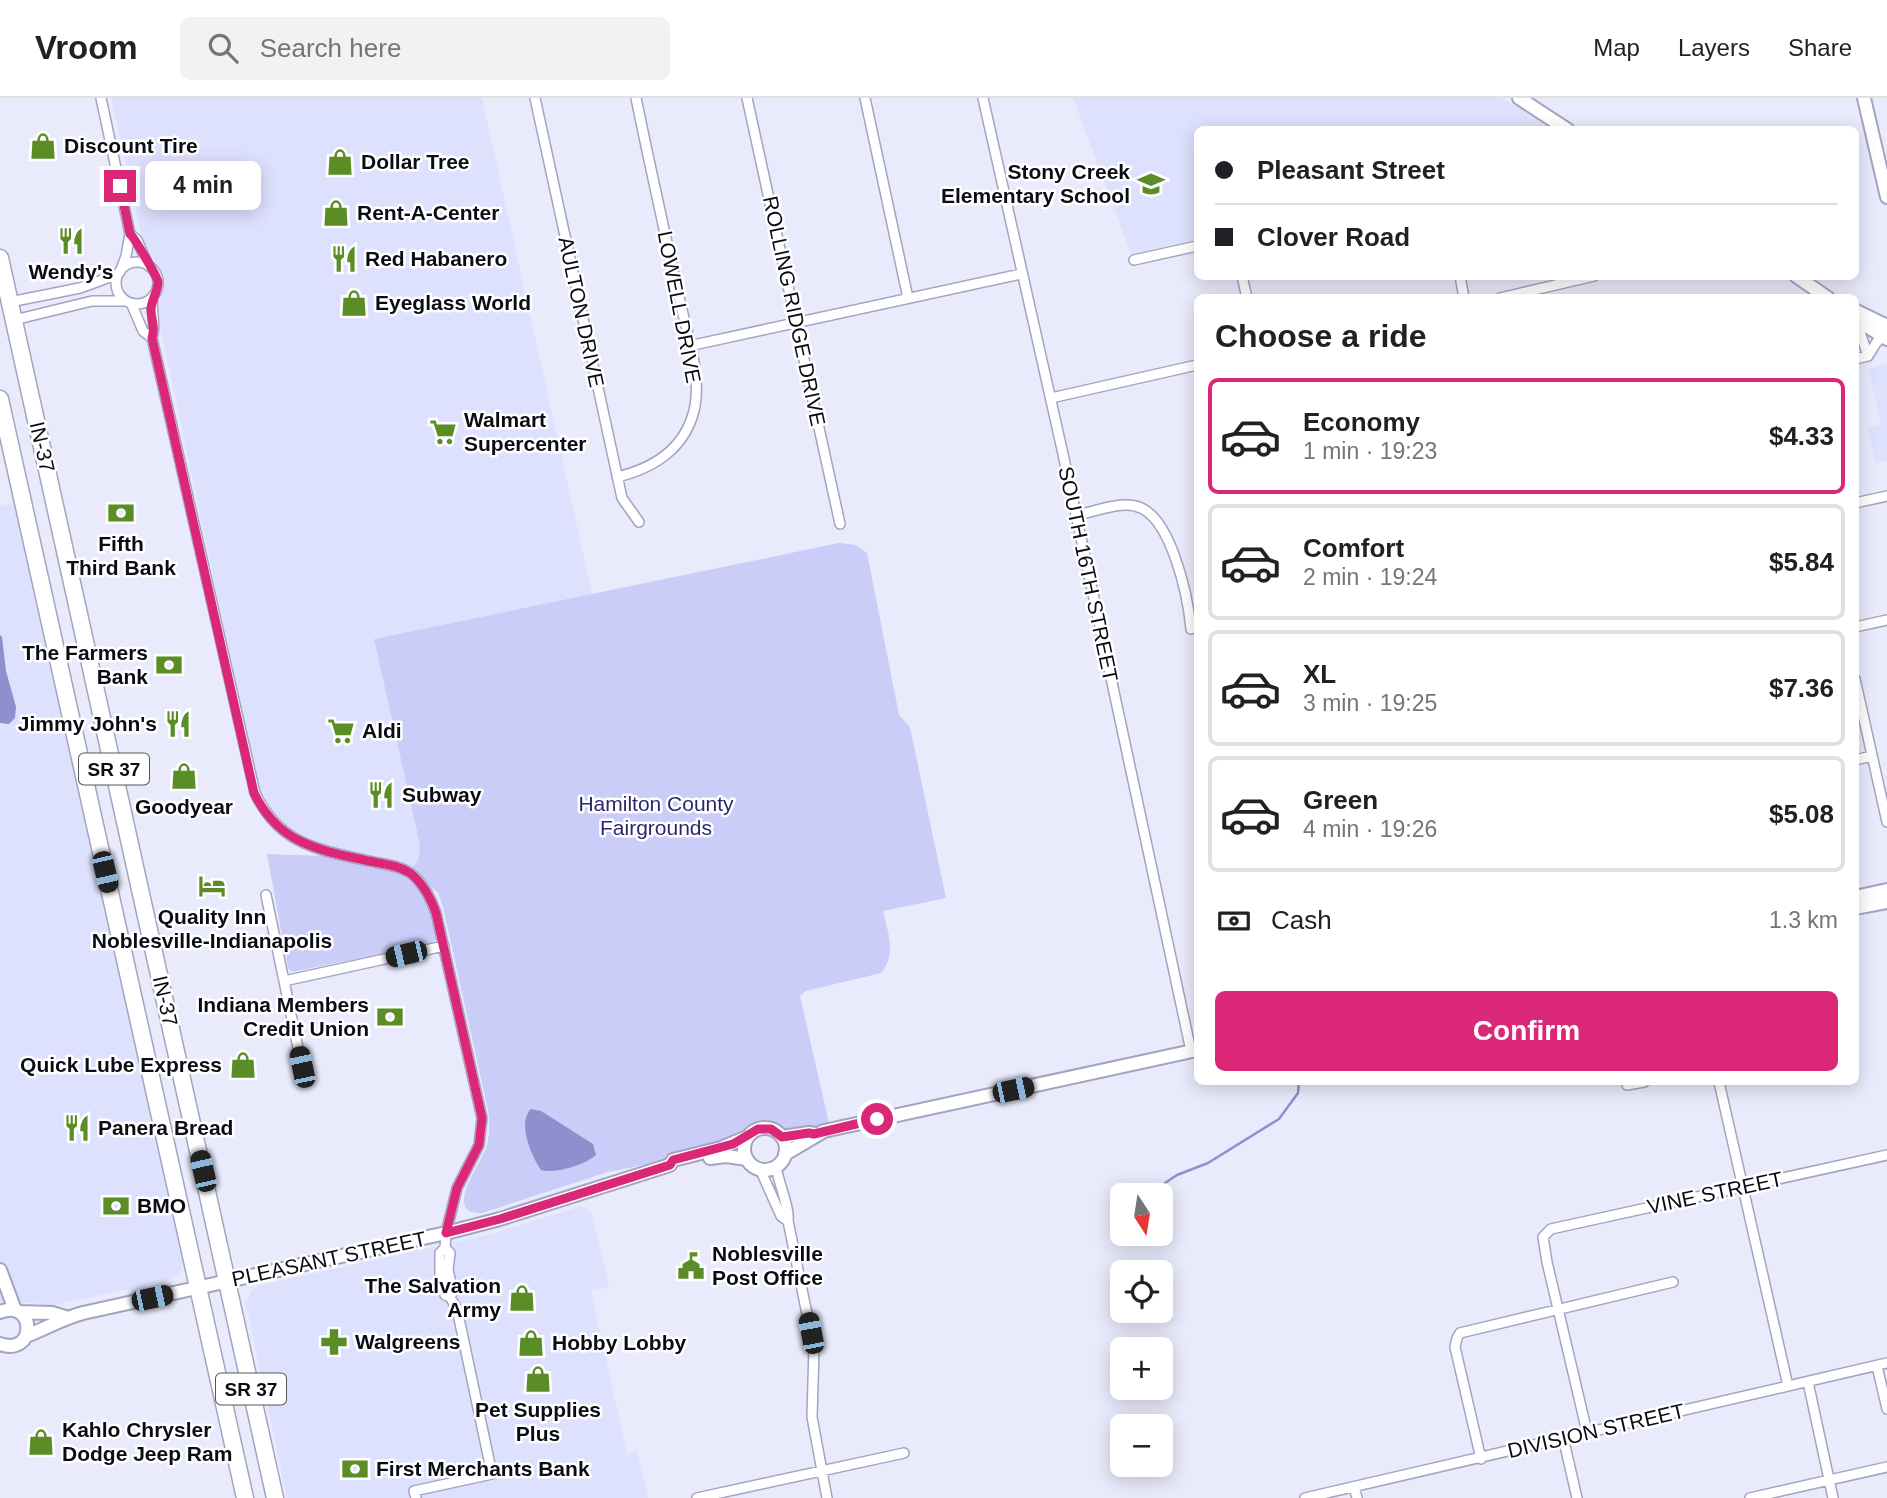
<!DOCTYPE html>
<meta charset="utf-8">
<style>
body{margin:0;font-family:Arial,sans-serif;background:#f2f2f2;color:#202124;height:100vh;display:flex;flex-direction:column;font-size:26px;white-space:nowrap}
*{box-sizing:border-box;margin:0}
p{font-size:23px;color:#757577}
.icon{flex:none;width:38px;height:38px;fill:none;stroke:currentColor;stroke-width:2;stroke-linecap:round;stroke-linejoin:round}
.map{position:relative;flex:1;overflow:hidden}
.sheet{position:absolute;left:1194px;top:196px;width:665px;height:791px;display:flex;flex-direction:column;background:#fff;border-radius:10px;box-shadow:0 4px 18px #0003}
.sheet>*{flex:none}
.guide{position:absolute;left:1194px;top:28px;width:665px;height:154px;border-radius:10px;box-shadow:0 4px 18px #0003;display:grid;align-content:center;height:154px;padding:0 21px;background:#fff}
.needle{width:46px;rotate:168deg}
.tools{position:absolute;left:1110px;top:1085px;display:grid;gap:14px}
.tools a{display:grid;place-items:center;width:63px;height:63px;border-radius:10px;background:#fff;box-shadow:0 4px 18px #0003;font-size:35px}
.end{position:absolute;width:32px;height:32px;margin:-16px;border:9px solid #db2777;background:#fff;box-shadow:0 0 0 4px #fff}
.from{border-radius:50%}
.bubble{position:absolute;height:49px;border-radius:10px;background:#fff;box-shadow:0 4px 18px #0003;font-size:23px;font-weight:700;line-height:49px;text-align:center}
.car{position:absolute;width:21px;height:42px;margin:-21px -10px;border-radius:9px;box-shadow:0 0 5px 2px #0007;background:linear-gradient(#222 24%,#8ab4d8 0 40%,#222 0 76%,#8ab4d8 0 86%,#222 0)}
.guide b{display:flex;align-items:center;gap:24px;height:66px;font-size:26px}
.guide b+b{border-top:2px solid #e0e0e0}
.guide i{width:18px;height:18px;background:#202124}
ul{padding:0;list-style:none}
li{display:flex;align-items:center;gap:21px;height:116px;margin:0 14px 10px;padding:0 7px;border:4px solid #e0e0e0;border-radius:10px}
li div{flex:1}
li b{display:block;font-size:26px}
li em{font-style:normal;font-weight:700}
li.on{border-color:#db2777}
li>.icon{width:63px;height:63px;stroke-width:1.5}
h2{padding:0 21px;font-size:32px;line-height:84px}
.pay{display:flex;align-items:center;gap:18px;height:77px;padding:0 21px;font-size:26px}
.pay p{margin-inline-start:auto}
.primary-button{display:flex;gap:14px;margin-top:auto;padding:14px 21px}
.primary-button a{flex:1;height:80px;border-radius:10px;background:#db2777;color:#fff;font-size:28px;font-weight:700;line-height:80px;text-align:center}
header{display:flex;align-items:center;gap:42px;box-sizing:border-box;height:98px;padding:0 35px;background:#fff;border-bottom:2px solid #e0e0e0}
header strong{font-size:33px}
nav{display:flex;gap:38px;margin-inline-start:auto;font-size:24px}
.search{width:490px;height:63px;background:#f2f2f2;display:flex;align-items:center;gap:18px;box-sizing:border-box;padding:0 24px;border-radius:10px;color:#757577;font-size:26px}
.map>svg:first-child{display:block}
.built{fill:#dee1fd}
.green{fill:#cacdf8}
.water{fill:#8e90cd}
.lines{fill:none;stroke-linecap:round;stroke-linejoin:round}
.stream{stroke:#8e90cd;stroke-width:2.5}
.street-casing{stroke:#a3a4bf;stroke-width:12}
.secondary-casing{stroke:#a3a4bf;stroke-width:16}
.highway-casing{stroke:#a3a4bf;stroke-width:19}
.street{stroke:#fff;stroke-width:9}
.secondary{stroke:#fff;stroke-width:12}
.highway{stroke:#fff;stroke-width:16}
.route{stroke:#db2777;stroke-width:9}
.labels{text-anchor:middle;stroke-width:5;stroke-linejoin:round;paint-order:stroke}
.shield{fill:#fff;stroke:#54545a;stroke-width:2}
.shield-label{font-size:19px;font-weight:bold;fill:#0b0b14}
.poi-label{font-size:21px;font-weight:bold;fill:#0b0b14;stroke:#fff;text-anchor:start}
.street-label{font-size:21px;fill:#0b0b14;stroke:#fff}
.park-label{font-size:21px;fill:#2d266d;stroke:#fff}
</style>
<header>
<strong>Vroom</strong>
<div class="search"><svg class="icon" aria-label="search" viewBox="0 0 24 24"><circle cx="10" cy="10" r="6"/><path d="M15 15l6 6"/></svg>Search here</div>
<nav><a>Map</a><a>Layers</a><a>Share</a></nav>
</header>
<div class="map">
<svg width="1887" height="1400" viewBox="0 0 1887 1400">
<rect width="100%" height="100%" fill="#e9eafc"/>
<!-- built -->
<path class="built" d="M 111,0 L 482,0 L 592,496 L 374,541 L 418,738 L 420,757 L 416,766 L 411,771 L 397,763 L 311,743 L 297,737 L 286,730 L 270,712 L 259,693 L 158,219 L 158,208 L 160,201 L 157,170 L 142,139 Z
M 1073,0 L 1502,0 L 1553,31 L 1197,32 L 1197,141 L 1131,156 Z
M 1887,266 L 1887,363 L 1876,366 L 1867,330 L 1881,326 L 1868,271 Z
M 17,404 L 183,1161 L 181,1173 L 170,1182 L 49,1208 L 30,1204 L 0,1211 L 0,408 Z
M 582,1108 L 592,1116 L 609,1189 L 591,1193 L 627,1356 L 637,1354 L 648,1400 L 287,1400 L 246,1206 L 253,1190 L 261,1187 L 488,1137 Z"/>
<!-- green -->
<path class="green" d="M 839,445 L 856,447 L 867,455 L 899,617 L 909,628 L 911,634 L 946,800 L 883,813 C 888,835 897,856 881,875 L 806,893 L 800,898 L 829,1025 L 790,1034 L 763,1027 L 752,1030 L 726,1046 L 644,1067 L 608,1074 L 482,1115 C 441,1117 482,1064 486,1050 C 490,1037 490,1026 488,1012 L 443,809 L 438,795 L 411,771 C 422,761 420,751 418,738 L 374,541 Z
M 267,756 L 326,758 L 392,773 C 424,787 429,803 438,835 L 434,845 L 292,874 L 288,870 Z"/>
<!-- water -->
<path class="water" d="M 0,537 L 2,539 L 6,573 L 16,609 L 15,620 L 9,626 L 0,625 Z
M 531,1011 L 541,1013 L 593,1046 L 596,1057 C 585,1067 555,1076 541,1072 C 531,1057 517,1025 531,1011 Z"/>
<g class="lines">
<!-- stream -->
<path class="stream" d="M 1147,1097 L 1177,1077 L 1208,1065 L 1279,1021 L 1298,995 L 1299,984"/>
<defs>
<path id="street" d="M 101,0 L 130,136 L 126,158 L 120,174
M 535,0 L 622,400 L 639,424
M 747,0 L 840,426
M 865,0 L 908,200
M 983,0 L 1063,356 L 1191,953
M 130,136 L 137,142 L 148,167
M 1134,162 L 1197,148
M116 185a21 21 0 1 1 42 0a21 21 0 1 1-42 0Z
M 1242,178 L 1247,200
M 1460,178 L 1464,200
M 153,198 C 150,213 157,227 152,240 L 255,695 C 279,746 318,752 369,763 C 383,766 398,767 410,775 C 423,784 431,801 436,815 L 482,1020 L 479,1047 L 457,1090 L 446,1135 L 445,1150 L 440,1155 L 440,1176 L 445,1197 L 450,1199 L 453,1194 L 448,1172 L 450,1155 L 445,1150
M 1500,200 L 1594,178
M 10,204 L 80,190 L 118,176
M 131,205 L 143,233 L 152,240
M 14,222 L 92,203 L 126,203
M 1856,222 L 1868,258
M 689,248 L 1021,176
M 1868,258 L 1876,245 L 1883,238
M 1855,261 L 1868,258
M 1051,300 L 1197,267
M 617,379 C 655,370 687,349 695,308 C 701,275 687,236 680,203 C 665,136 650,68 636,0
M 1855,405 L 1887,398
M 1076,417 C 1094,414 1117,404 1135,408 C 1171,415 1188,499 1191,531
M 1855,529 L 1887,522
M 1855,581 L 1887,724
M 1855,662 L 1872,658
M 266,797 L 302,969
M 284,883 L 444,848
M 1719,984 L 1788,1288
M 1627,987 L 1644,984
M 776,1068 C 778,1084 790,1110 788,1123 L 814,1250 L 812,1319 L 827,1400
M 760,1071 L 781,1118 L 788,1123
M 1877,1268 L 1887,1311
M 1808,1284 L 1833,1400
M 1587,1334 L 1547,1164 L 1543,1139 L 1551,1131 L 1887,1057
M 1563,1339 L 1577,1400
M 1481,1361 L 1455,1249 L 1457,1240 L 1460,1235 L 1673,1184
M 1354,1389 L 1357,1400
M 416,1400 L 414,1393 L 492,1376 L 457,1211 L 450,1199
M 697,1400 L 904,1355
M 1305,1400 L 1887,1265
M 1750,1400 L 1887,1369"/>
<path id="secondary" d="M 1519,0 L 1568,32
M 1864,0 L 1887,99
M 1796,178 L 1828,200
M 1856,213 L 1887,228
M 1855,221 L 1887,241
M 1855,799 L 1887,792
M 1855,810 L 1887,804
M744 1051a21 21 0 1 1 42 0a21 21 0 1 1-42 0Z
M 782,1039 L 809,1035 L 815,1036
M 785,1056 L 824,1033 L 1197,952
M 710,1060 L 726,1058 L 747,1061
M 0,1172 L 15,1212
M 0,1214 C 36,1200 37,1259 0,1246
M 19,1214 L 52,1215 L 65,1219
M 26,1238 C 45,1231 63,1220 83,1215 L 446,1135 L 500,1121 L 670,1067 L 673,1062 L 721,1050 L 747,1039"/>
<path id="highway" d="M 0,160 L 275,1400
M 0,301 L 245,1400"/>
</defs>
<!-- street casing -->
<use href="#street" class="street-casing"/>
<!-- secondary casing -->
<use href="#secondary" class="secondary-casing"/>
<!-- highway casing -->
<use href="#highway" class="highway-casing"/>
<!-- street -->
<use href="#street" class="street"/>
<!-- secondary -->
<use href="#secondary" class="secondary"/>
<!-- highway -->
<use href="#highway" class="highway"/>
</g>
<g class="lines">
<!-- route -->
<path class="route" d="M 120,88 L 130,136 C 134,139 158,180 158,184 C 158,194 151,202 151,212 C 151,222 156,230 152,240 L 254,695 C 279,746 318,752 369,763 C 383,766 398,767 410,775 C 423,785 431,801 436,815 L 482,1020 L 479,1047 L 457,1090 L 446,1135 L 500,1121 L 670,1067 L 673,1062 L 733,1046 L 758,1031 L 771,1031 L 782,1039 L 809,1035 L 814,1036 L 877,1021"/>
</g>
<!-- icons -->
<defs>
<symbol id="shop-bare" viewBox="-9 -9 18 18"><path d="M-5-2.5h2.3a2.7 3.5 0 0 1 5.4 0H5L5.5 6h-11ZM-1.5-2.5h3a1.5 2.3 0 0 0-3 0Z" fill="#5a8d25" stroke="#fff" stroke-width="2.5" paint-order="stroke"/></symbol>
<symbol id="school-bare" viewBox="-9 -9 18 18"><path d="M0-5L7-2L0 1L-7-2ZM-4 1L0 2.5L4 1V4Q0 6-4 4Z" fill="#5a8d25" stroke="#fff" stroke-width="2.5" paint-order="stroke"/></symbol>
<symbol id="restaurant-bare" viewBox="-9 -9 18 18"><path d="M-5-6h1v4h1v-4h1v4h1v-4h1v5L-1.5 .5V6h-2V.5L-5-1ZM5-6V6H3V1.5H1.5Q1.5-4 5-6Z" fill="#5a8d25" stroke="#fff" stroke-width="2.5" paint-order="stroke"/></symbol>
<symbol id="supermarket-bare" viewBox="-9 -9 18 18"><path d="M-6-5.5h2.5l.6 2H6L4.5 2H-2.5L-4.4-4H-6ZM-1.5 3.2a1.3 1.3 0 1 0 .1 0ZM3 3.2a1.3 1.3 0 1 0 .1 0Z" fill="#5a8d25" stroke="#fff" stroke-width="2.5" paint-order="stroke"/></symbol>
<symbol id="bank-bare" viewBox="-9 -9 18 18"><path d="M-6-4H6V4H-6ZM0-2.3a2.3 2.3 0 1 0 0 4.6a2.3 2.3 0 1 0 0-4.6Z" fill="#5a8d25" stroke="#fff" stroke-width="2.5" paint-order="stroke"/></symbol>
<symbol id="hotel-bare" viewBox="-9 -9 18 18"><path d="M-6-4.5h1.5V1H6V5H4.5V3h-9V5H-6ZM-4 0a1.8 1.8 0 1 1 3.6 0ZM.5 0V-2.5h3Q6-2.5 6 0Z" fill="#5a8d25" stroke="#fff" stroke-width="2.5" paint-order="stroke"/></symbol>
<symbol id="civic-bare" viewBox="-9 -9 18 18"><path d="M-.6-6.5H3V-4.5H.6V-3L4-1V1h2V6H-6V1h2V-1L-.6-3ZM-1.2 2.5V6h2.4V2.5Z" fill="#5a8d25" stroke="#fff" stroke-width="2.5" paint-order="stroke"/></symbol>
<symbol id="pharmacy-bare" viewBox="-9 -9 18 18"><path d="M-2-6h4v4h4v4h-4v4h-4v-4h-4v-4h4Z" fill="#5a8d25" stroke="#fff" stroke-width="2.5" paint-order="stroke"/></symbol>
</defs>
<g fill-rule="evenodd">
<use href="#shop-bare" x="24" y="29" width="38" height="38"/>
<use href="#shop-bare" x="321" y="45" width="38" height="38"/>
<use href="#school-bare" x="1132" y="67" width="38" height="38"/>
<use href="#shop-bare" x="317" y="96" width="38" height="38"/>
<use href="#restaurant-bare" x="52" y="124" width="38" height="38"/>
<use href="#restaurant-bare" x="325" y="142" width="38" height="38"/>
<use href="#shop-bare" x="335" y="186" width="38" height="38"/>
<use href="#supermarket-bare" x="424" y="315" width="38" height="38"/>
<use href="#bank-bare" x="102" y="396" width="38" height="38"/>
<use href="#bank-bare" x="150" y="548" width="38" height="38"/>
<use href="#restaurant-bare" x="159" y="607" width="38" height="38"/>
<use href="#supermarket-bare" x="322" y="614" width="38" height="38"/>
<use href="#shop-bare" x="165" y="659" width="38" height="38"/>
<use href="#restaurant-bare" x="362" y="678" width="38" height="38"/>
<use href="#hotel-bare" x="193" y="769" width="38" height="38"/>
<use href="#bank-bare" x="371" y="900" width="38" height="38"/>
<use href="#shop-bare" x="224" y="948" width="38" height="38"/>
<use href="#restaurant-bare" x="58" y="1011" width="38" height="38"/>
<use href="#bank-bare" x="97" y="1089" width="38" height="38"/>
<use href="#civic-bare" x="672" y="1149" width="38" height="38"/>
<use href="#shop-bare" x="503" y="1181" width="38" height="38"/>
<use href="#pharmacy-bare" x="315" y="1225" width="38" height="38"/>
<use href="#shop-bare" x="512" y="1226" width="38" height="38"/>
<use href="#shop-bare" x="519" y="1262" width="38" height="38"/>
<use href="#shop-bare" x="22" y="1325" width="38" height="38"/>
<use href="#bank-bare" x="336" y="1352" width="38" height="38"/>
</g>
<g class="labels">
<!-- shield labels -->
<g class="shield">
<rect x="79" y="655.5" width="70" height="31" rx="5"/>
<rect x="216" y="1275.5" width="70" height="31" rx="5"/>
</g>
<g class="shield-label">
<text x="114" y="678">SR 37</text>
<text x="251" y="1298">SR 37</text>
</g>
<!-- poi labels -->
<g class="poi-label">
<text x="64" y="55">Discount Tire</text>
<text x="361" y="71">Dollar Tree</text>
<text x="1130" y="81" text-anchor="end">Stony Creek<tspan x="1130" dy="24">Elementary School</tspan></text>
<text x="357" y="122">Rent-A-Center</text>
<text x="365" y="168">Red Habanero</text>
<text x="71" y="181" text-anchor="middle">Wendy's</text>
<text x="375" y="212">Eyeglass World</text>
<text x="464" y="329">Walmart<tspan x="464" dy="24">Supercenter</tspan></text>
<text x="121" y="453" text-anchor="middle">Fifth<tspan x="121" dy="24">Third Bank</tspan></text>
<text x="148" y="562" text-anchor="end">The Farmers<tspan x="148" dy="24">Bank</tspan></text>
<text x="157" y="633" text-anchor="end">Jimmy John's</text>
<text x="362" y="640">Aldi</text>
<text x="402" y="704">Subway</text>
<text x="184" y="716" text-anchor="middle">Goodyear</text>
<text x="212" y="826" text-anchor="middle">Quality Inn<tspan x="212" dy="24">Noblesville-Indianapolis</tspan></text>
<text x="369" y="914" text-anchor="end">Indiana Members<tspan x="369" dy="24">Credit Union</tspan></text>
<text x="222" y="974" text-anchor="end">Quick Lube Express</text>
<text x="98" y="1037">Panera Bread</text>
<text x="137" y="1115">BMO</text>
<text x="712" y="1163">Noblesville<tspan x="712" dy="24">Post Office</tspan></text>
<text x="501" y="1195" text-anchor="end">The Salvation<tspan x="501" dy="24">Army</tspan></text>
<text x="355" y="1251">Walgreens</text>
<text x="552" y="1252">Hobby Lobby</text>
<text x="538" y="1319" text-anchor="middle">Pet Supplies<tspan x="538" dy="24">Plus</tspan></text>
<text x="62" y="1339">Kahlo Chrysler<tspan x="62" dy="24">Dodge Jeep Ram</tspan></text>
<text x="376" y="1378">First Merchants Bank</text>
</g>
<!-- street labels -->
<g class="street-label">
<text transform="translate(679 209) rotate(79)" y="7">LOWELL DRIVE</text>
<text transform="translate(794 213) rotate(78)" y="7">ROLLING RIDGE DRIVE</text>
<text transform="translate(581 214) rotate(78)" y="7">AULTON DRIVE</text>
<text transform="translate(42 349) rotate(77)" y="7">IN-37</text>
<text transform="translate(1088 476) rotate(78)" y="7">SOUTH 16TH STREET</text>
<text transform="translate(165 903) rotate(77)" y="7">IN-37</text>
<text transform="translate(1715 1095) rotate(-12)" y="7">VINE STREET</text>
<text transform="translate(329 1161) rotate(-12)" y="7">PLEASANT STREET</text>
<text transform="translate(1596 1333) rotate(-13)" y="7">DIVISION STREET</text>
</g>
<!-- park labels -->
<g class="park-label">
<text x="656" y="713">Hamilton County<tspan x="656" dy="24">Fairgrounds</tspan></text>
</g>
</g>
</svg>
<div class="tools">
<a><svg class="needle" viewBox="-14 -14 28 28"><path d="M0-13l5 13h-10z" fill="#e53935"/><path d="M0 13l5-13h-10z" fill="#757577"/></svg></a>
<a><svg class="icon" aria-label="locate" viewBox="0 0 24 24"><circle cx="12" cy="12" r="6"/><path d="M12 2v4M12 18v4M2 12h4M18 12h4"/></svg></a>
<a>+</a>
<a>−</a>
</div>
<i class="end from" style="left:877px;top:1021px"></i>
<i class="end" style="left:120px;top:88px"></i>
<div class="bubble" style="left:145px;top:63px;width:116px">4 min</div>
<i class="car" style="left:105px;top:774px;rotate:167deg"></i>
<i class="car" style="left:406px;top:856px;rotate:257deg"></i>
<i class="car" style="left:302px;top:969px;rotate:348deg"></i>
<i class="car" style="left:1013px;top:992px;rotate:78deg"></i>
<i class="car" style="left:203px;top:1073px;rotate:347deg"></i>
<i class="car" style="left:152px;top:1200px;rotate:78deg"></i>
<i class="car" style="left:811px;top:1235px;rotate:349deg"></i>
<div class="guide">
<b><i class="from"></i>Pleasant Street</b>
<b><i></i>Clover Road</b>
</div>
<section class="sheet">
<h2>Choose a ride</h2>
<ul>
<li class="on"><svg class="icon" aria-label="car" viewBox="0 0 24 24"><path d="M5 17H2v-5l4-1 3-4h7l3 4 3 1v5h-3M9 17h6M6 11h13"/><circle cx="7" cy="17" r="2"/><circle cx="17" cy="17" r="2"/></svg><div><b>Economy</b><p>1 min · 19:23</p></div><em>$4.33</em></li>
<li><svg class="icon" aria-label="car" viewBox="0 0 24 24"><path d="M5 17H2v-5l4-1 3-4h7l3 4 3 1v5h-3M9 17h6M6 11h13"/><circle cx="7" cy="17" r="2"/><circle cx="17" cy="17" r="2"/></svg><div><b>Comfort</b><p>2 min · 19:24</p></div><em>$5.84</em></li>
<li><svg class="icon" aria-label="car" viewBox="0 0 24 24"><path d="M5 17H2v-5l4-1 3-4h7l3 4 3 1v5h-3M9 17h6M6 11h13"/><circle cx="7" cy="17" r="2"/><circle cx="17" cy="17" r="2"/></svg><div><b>XL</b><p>3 min · 19:25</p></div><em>$7.36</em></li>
<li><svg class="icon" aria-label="car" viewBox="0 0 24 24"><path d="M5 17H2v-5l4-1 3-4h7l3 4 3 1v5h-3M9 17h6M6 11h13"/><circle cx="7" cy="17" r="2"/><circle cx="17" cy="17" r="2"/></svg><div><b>Green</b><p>4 min · 19:26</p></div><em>$5.08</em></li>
</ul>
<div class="pay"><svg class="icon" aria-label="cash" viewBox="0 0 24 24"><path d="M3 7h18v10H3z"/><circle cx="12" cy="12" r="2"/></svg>Cash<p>1.3 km</p></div>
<div class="primary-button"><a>Confirm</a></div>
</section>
</div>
